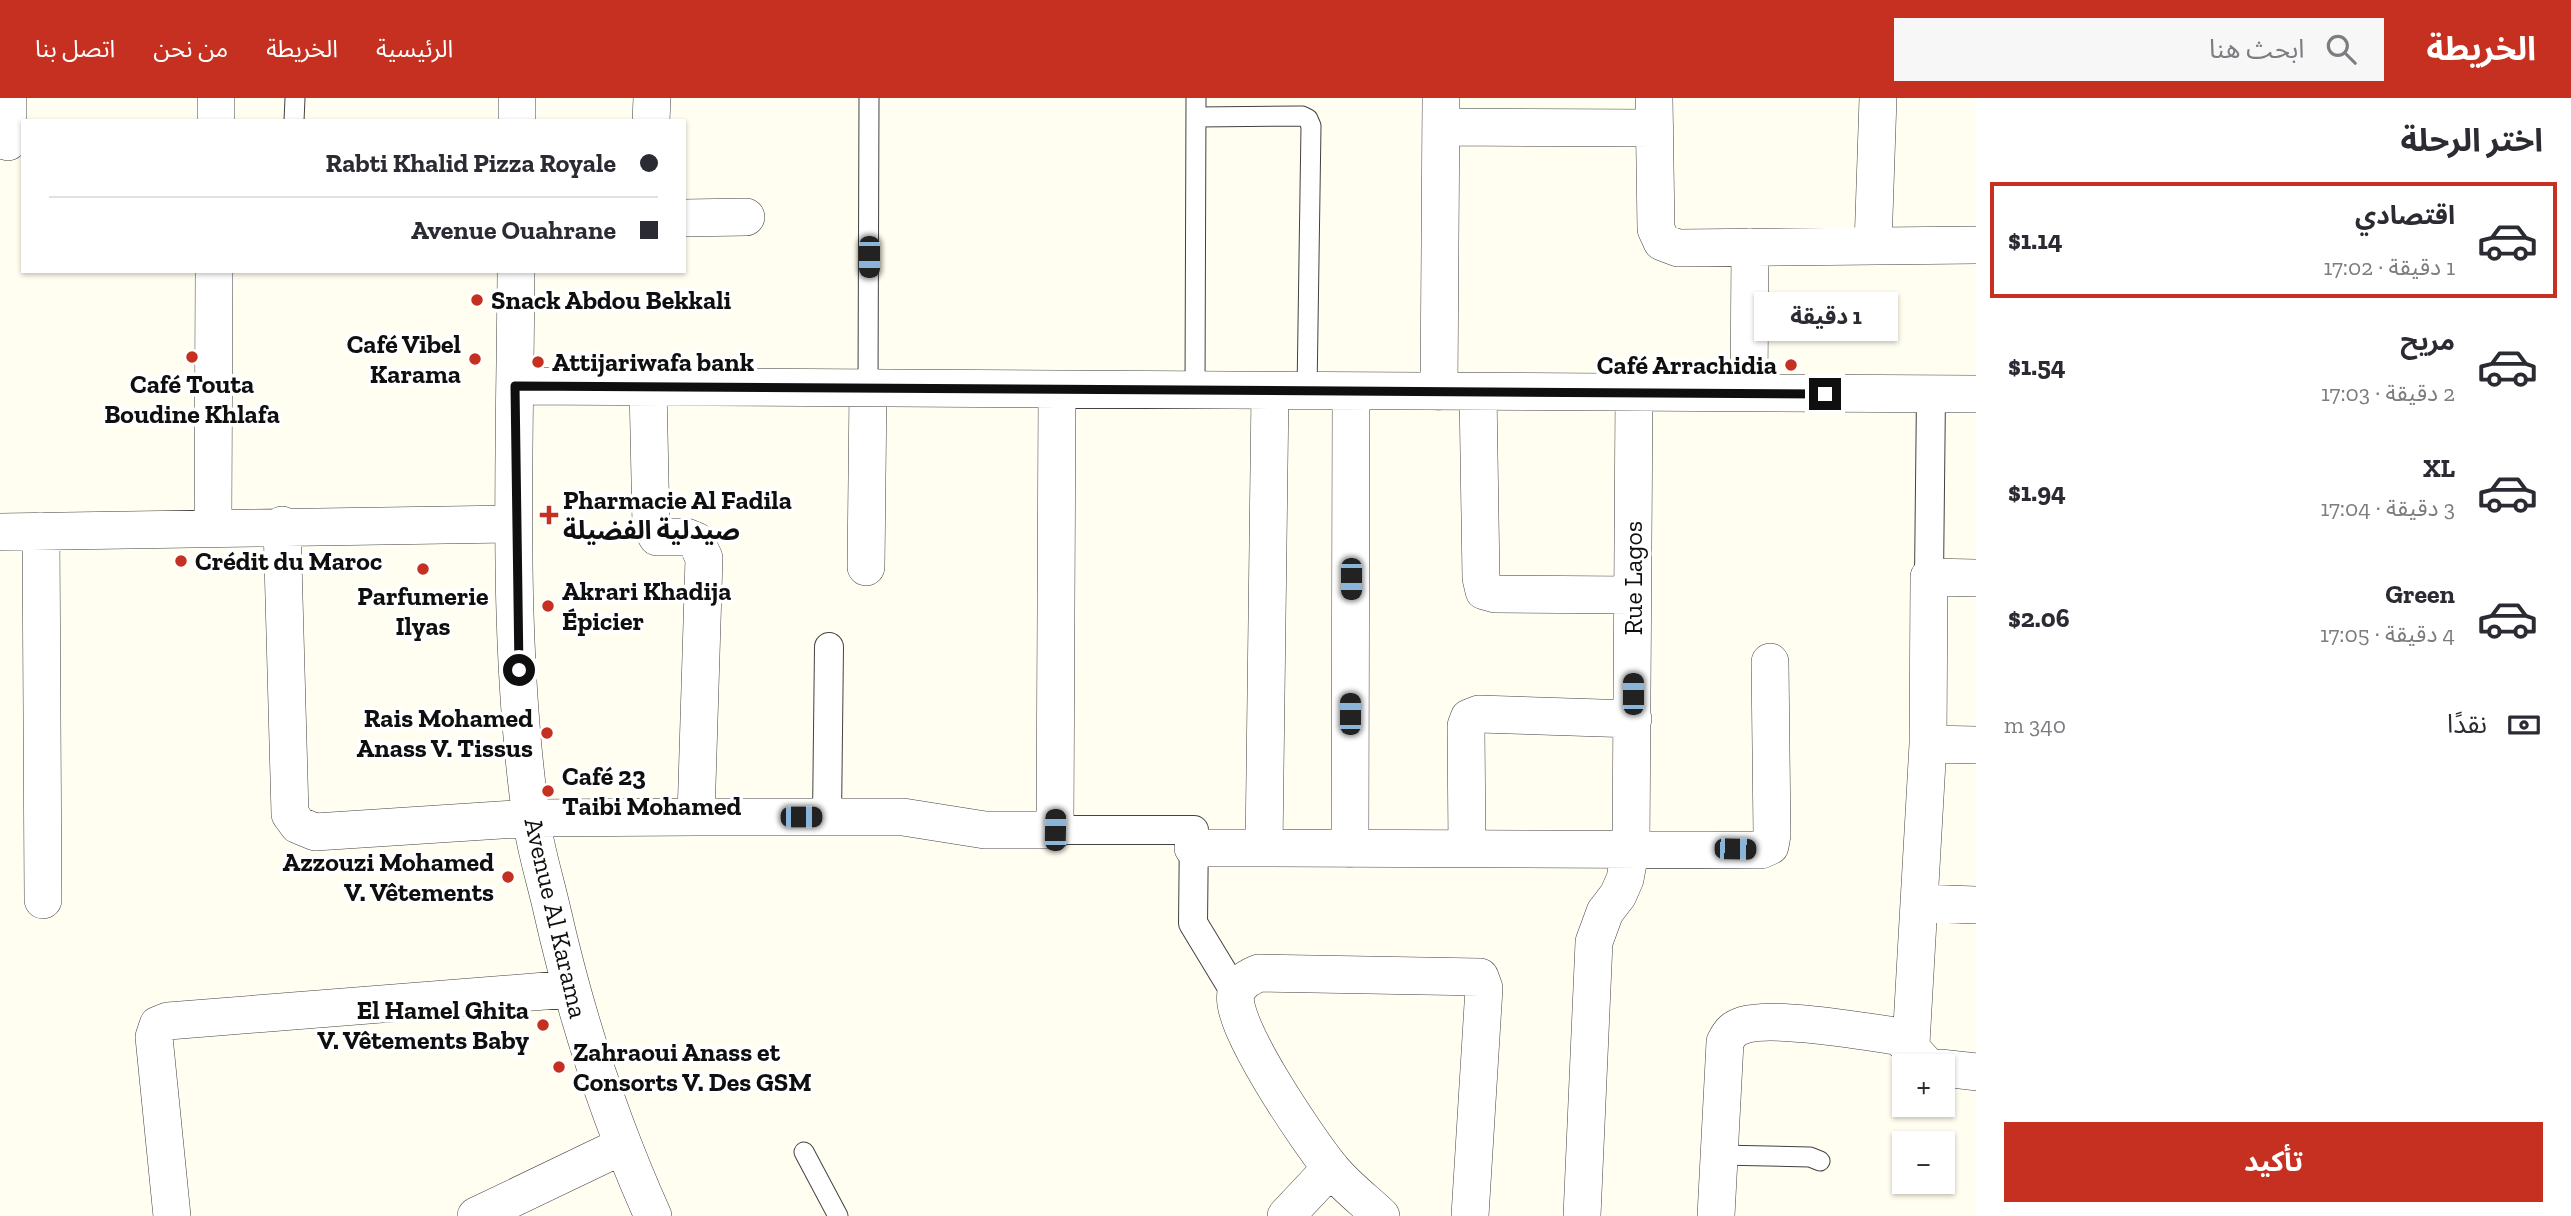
<!DOCTYPE html>
<html lang="ar">
<meta charset="utf-8">
<style>
body{margin:0;font-family:"Zilla Slab","Noto Sans Arabic",serif;background:#f7f7f7;color:#2b2b33;direction:rtl;height:100vh;display:flex;flex-direction:column;font-size:26px;white-space:nowrap}
*{box-sizing:border-box;margin:0}
p{font-size:23px;color:#7c7c81}
.icon{flex:none;width:38px;height:38px;fill:none;stroke:currentColor;stroke-width:2;stroke-linecap:round;stroke-linejoin:round}
.map{position:relative;flex:1;overflow:hidden;direction:ltr}
.details{display:flex;flex-direction:column;background:#fff;width:595px}
.details>*{flex:none}
.guide{position:absolute;left:21px;top:21px;width:665px;height:154px;border-radius:0px;box-shadow:0 2px 5px #0004;direction:rtl;display:grid;align-content:center;height:154px;padding:0 28px;background:#fff}
.tools{position:absolute;left:1892px;top:956px;display:grid;gap:14px}
.tools a{display:grid;place-items:center;width:63px;height:63px;border-radius:0px;background:#fff;box-shadow:0 2px 5px #0004;font-size:35px}
.end{position:absolute;width:32px;height:32px;margin:-16px;border:9px solid #0f0f0f;background:#fff;box-shadow:0 0 0 4px #fff}
.from{border-radius:50%}
.bubble{position:absolute;height:49px;border-radius:0px;background:#fff;box-shadow:0 2px 5px #0004;font-size:23px;font-weight:700;line-height:49px;text-align:center;direction:rtl}
.car{position:absolute;width:21px;height:42px;margin:-21px -10px;border-radius:9px;box-shadow:0 0 5px 2px #0007;background:linear-gradient(#222 24%,#8ab4d8 0 40%,#222 0 76%,#8ab4d8 0 86%,#222 0)}
.guide b{display:flex;align-items:center;gap:24px;height:66px;font-size:26px}
.guide b+b{border-top:2px solid #e1e1e2}
.guide i{width:18px;height:18px;background:#2b2b33}
ul{padding:0;list-style:none}
li{display:flex;align-items:center;gap:21px;height:116px;margin:0 14px 10px;padding:0 14px;border:4px solid transparent;border-radius:0px}
li div{flex:1}
li b{display:block;font-size:26px}
li em{font-style:normal;font-weight:700}
li.selected{border-color:#c53020}
li>.icon{width:63px;height:63px;stroke-width:1.5}
h2{padding:0 28px;font-size:32px;line-height:84px}
.pay{display:flex;align-items:center;gap:18px;height:77px;padding:0 28px;font-size:26px}
.pay p{margin-inline-start:auto}
.button{display:flex;gap:14px;margin-top:auto;padding:14px 28px}
.button a{flex:1;height:80px;border-radius:0px;background:#c53020;color:#fff;font-size:28px;font-weight:700;line-height:80px;text-align:center}
header{display:flex;align-items:center;gap:42px;box-sizing:border-box;height:98px;padding:0 35px;background:#c53020;color:#fff}
header strong{font-size:33px}
nav{display:flex;gap:38px;margin-inline-start:auto;font-size:24px}
.search{width:490px;height:63px;background:#f7f7f7;display:flex;align-items:center;gap:18px;box-sizing:border-box;padding:0 24px;border-radius:0px;color:#7c7c81;font-size:26px}
main{display:flex;flex:1;min-height:0}
.map>svg:first-child{display:block}
.lines{fill:none;stroke-linecap:round;stroke-linejoin:round}
.service-casing{stroke:#424242;stroke-width:21}
.pedestrian-casing{stroke:#424242;stroke-width:30}
.minor-casing{stroke:#424242;stroke-width:38}
.service{stroke:#fff;stroke-width:19}
.pedestrian{stroke:#fff;stroke-width:28}
.minor{stroke:#fff;stroke-width:37}
.route{stroke:#0f0f0f;stroke-width:9}
.poi-dot{fill:#c53020;stroke:#fff;stroke-width:2.5}
.labels{text-anchor:middle;stroke-width:7;stroke-linejoin:round;paint-order:stroke}
.poi-label{font-size:26px;font-weight:bold;fill:#0f0f0f;stroke:#fff;text-anchor:start}
.street-label{font-size:26px;fill:#0f0f0f;stroke:#fff}
</style>
<header>
<strong>الخريطة</strong>
<div class="search"><svg class="icon" aria-label="search" viewBox="0 0 24 24"><circle cx="10" cy="10" r="6"/><path d="M15 15l6 6"/></svg>ابحث هنا</div>
<nav><a>الرئيسية</a><a>الخريطة</a><a>من نحن</a><a>اتصل بنا</a></nav>
</header>
<main>
<section class="details">
<h2>اختر الرحلة</h2>
<ul>
<li class="selected"><svg class="icon" aria-label="car" viewBox="0 0 24 24"><path d="M5 17H2v-5l4-1 3-4h7l3 4 3 1v5h-3M9 17h6M6 11h13"/><circle cx="7" cy="17" r="2"/><circle cx="17" cy="17" r="2"/></svg><div><b>اقتصادي</b><p>1 دقيقة · 17:02</p></div><em>$1.14</em></li>
<li><svg class="icon" aria-label="car" viewBox="0 0 24 24"><path d="M5 17H2v-5l4-1 3-4h7l3 4 3 1v5h-3M9 17h6M6 11h13"/><circle cx="7" cy="17" r="2"/><circle cx="17" cy="17" r="2"/></svg><div><b>مريح</b><p>2 دقيقة · 17:03</p></div><em>$1.54</em></li>
<li><svg class="icon" aria-label="car" viewBox="0 0 24 24"><path d="M5 17H2v-5l4-1 3-4h7l3 4 3 1v5h-3M9 17h6M6 11h13"/><circle cx="7" cy="17" r="2"/><circle cx="17" cy="17" r="2"/></svg><div><b>XL</b><p>3 دقيقة · 17:04</p></div><em>$1.94</em></li>
<li><svg class="icon" aria-label="car" viewBox="0 0 24 24"><path d="M5 17H2v-5l4-1 3-4h7l3 4 3 1v5h-3M9 17h6M6 11h13"/><circle cx="7" cy="17" r="2"/><circle cx="17" cy="17" r="2"/></svg><div><b>Green</b><p>4 دقيقة · 17:05</p></div><em>$2.06</em></li>
</ul>
<div class="pay"><svg class="icon" aria-label="cash" viewBox="0 0 24 24"><path d="M3 7h18v10H3z"/><circle cx="12" cy="12" r="2"/></svg>نقدًا<p>340 m</p></div>
<div class="button"><a>تأكيد</a></div>
</section>
<div class="map">
<svg width="1976" height="1118" viewBox="0 0 1976 1118">
<rect width="100%" height="100%" fill="#fffef0"/>
<g class="lines">
<defs>
<path id="service" d="M 1197,19 L 1302,18 L 1308,21 L 1311,28 L 1307,294
M 294,23 L 295,0
M 868,291 L 869,0
M 1195,293 L 1196,0
M 804,1054 L 838,1118
M 1719,1057 L 1810,1059 L 1820,1063"/>
<path id="pedestrian" d="M 1929,479 L 1931,296
M 827,719 L 829,549
M 1055,732 L 1194,732 L 1193,825 L 1236,896"/>
<path id="minor" d="M 1654,0 L 1656,131 L 1662,144 L 1678,150 L 1976,147
M 216,23 L 216,0
M 517,23 L 517,0
M 651,23 L 652,0
M 1441,29 L 1655,30
M 8,44 L 8,0
M 684,120 L 746,119
M 1873,148 L 1878,0
M 516,173 C 515,354 506,539 531,719 C 535,750 545,781 552,812 C 576,918 608,1018 653,1118
M 515,288 L 1976,296
M 648,288 L 651,428 L 657,439 L 686,439 L 696,443 L 704,460 L 696,719
M 1270,294 L 1264,750 L 1761,752 L 1770,748 L 1772,737 L 1770,564
M 1439,294 L 1441,0
M 1478,294 L 1481,480 L 1484,493 L 1495,496 L 1633,497
M 1749,295 L 1750,149
M 282,427 L 290,716 L 298,727 L 315,734 L 531,720 L 696,719 L 903,719 L 985,732 L 1055,732 L 1057,293
M 213,429 L 214,173
M 41,433 L 43,802
M 0,434 L 514,426
M 866,469 L 868,291
M 1928,646 L 1976,647
M 1467,749 L 1466,628 L 1469,620 L 1479,616 L 1633,621
M 1193,750 L 1264,750
M 1350,751 L 1351,293
M 1921,805 L 1976,807
M 1911,946 L 1928,646 L 1929,479 L 1976,480
M 1942,970 L 1976,974
M 172,1118 L 154,939 L 158,927 L 168,923 L 570,891
M 476,1118 L 622,1048
M 1286,1118 L 1331,1070
M 1381,1118 C 1364,1102 1344,1087 1330,1069 C 1309,1043 1227,924 1236,895 C 1240,884 1249,879 1259,875 L 1480,879 L 1484,890 L 1470,1118
M 1582,1118 L 1594,844 L 1605,814 L 1618,797 L 1625,781 L 1631,749 L 1634,295
M 1716,1118 L 1725,944 C 1730,934 1734,930 1744,927 C 1774,918 1861,933 1896,938 C 1911,946 1915,957 1928,968"/>
</defs>
<!-- service casing -->
<use href="#service" class="service-casing"/>
<!-- pedestrian casing -->
<use href="#pedestrian" class="pedestrian-casing"/>
<!-- minor casing -->
<use href="#minor" class="minor-casing"/>
<!-- service -->
<use href="#service" class="service"/>
<!-- pedestrian -->
<use href="#pedestrian" class="pedestrian"/>
<!-- minor -->
<use href="#minor" class="minor"/>
</g>
<g class="lines">
<!-- route -->
<path class="route" d="M 519,572 L 515,288 L 1825,296"/>
</g>
<!-- markers -->
<g class="poi-dot">
<circle cx="477" cy="202" r="7"/>
<circle cx="192" cy="259" r="7"/>
<circle cx="475" cy="261" r="7"/>
<circle cx="538" cy="264" r="7"/>
<circle cx="1791" cy="267" r="7"/>
<path d="M545.5 406.5h7v7h7v7h-7v7h-7v-7h-7v-7h7z"/>
<circle cx="181" cy="463" r="7"/>
<circle cx="423" cy="471" r="7"/>
<circle cx="548" cy="508" r="7"/>
<circle cx="547" cy="635" r="7"/>
<circle cx="548" cy="693" r="7"/>
<circle cx="508" cy="779" r="7"/>
<circle cx="543" cy="927" r="7"/>
<circle cx="559" cy="969" r="7"/>
</g>
<g class="labels">
<!-- poi labels -->
<g class="poi-label">
<text x="491" y="211">Snack Abdou Bekkali</text>
<text x="461" y="255" text-anchor="end">Café Vibel<tspan x="461" dy="30">Karama</tspan></text>
<text x="552" y="273">Attijariwafa bank</text>
<text x="1777" y="276" text-anchor="end">Café Arrachidia</text>
<text x="192" y="295" text-anchor="middle">Café Touta<tspan x="192" dy="30">Boudine Khlafa</tspan></text>
<text x="563" y="411">Pharmacie Al Fadila<tspan x="563" dy="30">صيدلية الفضيلة</tspan></text>
<text x="195" y="472">Crédit du Maroc</text>
<text x="562" y="502">Akrari Khadija<tspan x="562" dy="30">Épicier</tspan></text>
<text x="423" y="507" text-anchor="middle">Parfumerie<tspan x="423" dy="30">Ilyas</tspan></text>
<text x="533" y="629" text-anchor="end">Rais Mohamed<tspan x="533" dy="30">Anass V. Tissus</tspan></text>
<text x="562" y="687">Café 23<tspan x="562" dy="30">Taibi Mohamed</tspan></text>
<text x="494" y="773" text-anchor="end">Azzouzi Mohamed<tspan x="494" dy="30">V. Vêtements</tspan></text>
<text x="529" y="921" text-anchor="end">El Hamel Ghita<tspan x="529" dy="30">V. Vêtements Baby</tspan></text>
<text x="573" y="963">Zahraoui Anass et<tspan x="573" dy="30">Consorts V. Des GSM</tspan></text>
</g>
<!-- street labels -->
<g class="street-label">
<text transform="translate(1633 480) rotate(-90)" y="9">Rue Lagos</text>
<text transform="translate(556 820) rotate(77)" y="9">Avenue Al Karama</text>
</g>
</g>
</svg>
<div class="tools">
<a>+</a>
<a>−</a>
</div>
<i class="end from" style="left:519px;top:572px"></i>
<i class="end" style="left:1825px;top:296px"></i>
<div class="bubble" style="left:1754px;top:194px;width:144px">1 دقيقة</div>
<i class="car" style="left:869px;top:159px;rotate:180deg"></i>
<i class="car" style="left:1351px;top:481px;rotate:180deg"></i>
<i class="car" style="left:1633px;top:596px;rotate:0deg"></i>
<i class="car" style="left:1350px;top:616px;rotate:0deg"></i>
<i class="car" style="left:801px;top:719px;rotate:90deg"></i>
<i class="car" style="left:1055px;top:732px;rotate:1deg"></i>
<i class="car" style="left:1735px;top:751px;rotate:91deg"></i>
<div class="guide">
<b><i class="from"></i>Rabti Khalid Pizza Royale</b>
<b><i></i>Avenue Ouahrane</b>
</div>
</div>
</main>
